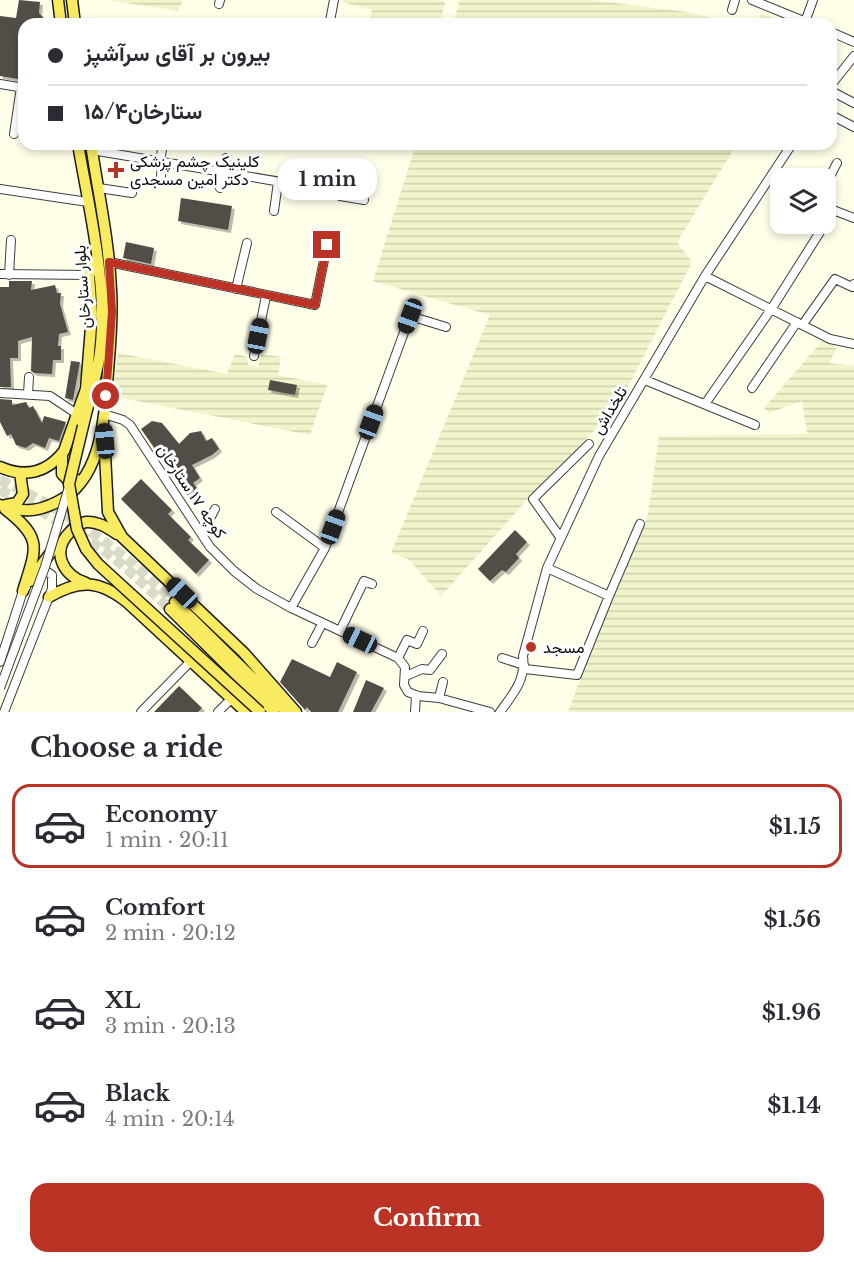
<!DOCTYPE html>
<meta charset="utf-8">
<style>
body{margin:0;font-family:"Libre Baskerville",Vazirmatn,serif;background:#f2f2f3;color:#2b2b33;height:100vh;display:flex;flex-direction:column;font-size:22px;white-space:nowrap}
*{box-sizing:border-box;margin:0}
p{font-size:20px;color:#7c7c81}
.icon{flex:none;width:33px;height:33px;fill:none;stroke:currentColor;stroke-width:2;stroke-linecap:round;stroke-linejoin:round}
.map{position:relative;height:712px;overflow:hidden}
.drawer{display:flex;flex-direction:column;background:#fff;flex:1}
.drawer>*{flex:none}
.guide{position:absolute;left:18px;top:18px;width:819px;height:132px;border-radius:18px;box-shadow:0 3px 9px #0003;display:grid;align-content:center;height:132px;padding:0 30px;background:#fff}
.buttons{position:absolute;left:770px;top:168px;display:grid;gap:12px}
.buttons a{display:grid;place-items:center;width:66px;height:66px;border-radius:12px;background:#fff;box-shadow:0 3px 9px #0003;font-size:30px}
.end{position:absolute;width:27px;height:27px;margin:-14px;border:8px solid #ba3324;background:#fff;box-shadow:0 0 0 3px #fff}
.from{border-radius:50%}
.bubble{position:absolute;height:42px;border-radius:18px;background:#fff;box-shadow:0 3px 9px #0003;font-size:20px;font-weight:700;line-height:42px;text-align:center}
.car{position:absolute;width:18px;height:36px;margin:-18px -9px;border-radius:8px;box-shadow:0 0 4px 2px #0007;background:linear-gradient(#222 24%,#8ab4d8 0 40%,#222 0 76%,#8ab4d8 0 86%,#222 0)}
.guide b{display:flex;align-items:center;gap:21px;height:57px;font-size:22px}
.guide b+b{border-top:2px solid #e1e1e2}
.guide i{width:15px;height:15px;background:#2b2b33}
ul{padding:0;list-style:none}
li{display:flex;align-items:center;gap:18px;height:84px;margin:0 12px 9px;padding:0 18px;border:3px solid transparent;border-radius:18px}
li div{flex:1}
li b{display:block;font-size:22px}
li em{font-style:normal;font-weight:700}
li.on{border-color:#ba3324}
li>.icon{width:54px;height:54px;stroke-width:1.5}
h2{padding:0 30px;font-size:27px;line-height:72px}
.cta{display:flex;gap:12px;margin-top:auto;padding:12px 30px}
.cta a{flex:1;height:69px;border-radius:18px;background:#ba3324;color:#fff;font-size:24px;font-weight:700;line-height:69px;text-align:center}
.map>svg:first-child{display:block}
.farmland{fill:url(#farmland-rules)}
.building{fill:#534e47;filter:url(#shadow)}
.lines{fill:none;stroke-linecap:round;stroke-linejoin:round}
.major-tunnel{stroke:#dadac8;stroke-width:10;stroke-dasharray:10 5;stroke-linecap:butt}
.minor-casing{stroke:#3e3e3e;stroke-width:10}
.major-casing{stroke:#1c1c1c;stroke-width:13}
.minor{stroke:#fff;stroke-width:8}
.major{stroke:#f9eb5f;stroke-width:10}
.minor-bridge-casing{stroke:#3e3e3e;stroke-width:10;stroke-linecap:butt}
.major-bridge-casing{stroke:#1c1c1c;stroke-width:13;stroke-linecap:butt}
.minor-bridge{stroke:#fff;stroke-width:8}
.major-bridge{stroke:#f9eb5f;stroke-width:10}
.route{stroke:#ba3324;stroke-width:8}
.poi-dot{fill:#ba3324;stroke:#fff;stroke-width:2}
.labels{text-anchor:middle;stroke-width:6;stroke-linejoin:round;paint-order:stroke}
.poi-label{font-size:16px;fill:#0b0b0b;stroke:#fff;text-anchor:start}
.street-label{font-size:16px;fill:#0b0b0b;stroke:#fff}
</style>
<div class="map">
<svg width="854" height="712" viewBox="0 0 854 712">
<defs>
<pattern id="farmland-rules" width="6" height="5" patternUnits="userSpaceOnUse" patternTransform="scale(1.5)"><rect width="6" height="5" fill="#f1f4ca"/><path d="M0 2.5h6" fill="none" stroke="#cdd0ac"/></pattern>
<filter id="shadow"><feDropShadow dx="3" dy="3" stdDeviation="0" flood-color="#0004"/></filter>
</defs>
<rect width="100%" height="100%" fill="#fffee9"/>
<!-- farmland -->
<path class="farmland" d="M 108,0 L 183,0 L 178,11 Z
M 343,0 L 435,0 L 445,2 L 440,24 L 368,24 L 372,10 L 343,2 Z
M 460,0 L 591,0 L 687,12 L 739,24 L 453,24 Z
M 761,13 L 788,24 L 755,24 Z
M 416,144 L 737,144 L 677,242 L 692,262 L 618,406 L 535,491 L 441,596 L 408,559 L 391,553 L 490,315 L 373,281 Z
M 822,341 L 837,347 L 829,363 L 854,366 L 854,712 L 568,712 L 616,587 L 648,515 L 659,436 L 807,434 L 802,401 L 769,413 L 764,408 Z
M 118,353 L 227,374 L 235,354 L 247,357 L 248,365 L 258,367 L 261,354 L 281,357 L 278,375 L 327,385 L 310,435 L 112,396 Z"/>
<!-- building -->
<path class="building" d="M 19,0 L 40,2 L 39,13 L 49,24 L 24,24 L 24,80 L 0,76 L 0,16 L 16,18 Z
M 181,198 L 232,206 L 228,230 L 178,221 Z
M 126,242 L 154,248 L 151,264 L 123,258 Z
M 9,281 L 32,281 L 31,290 L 55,285 L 57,293 L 61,293 L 60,304 L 68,332 L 59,334 L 58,346 L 61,346 L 61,360 L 53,360 L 52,374 L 34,373 L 31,371 L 32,337 L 18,341 L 18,358 L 10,358 L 11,387 L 0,387 L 0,287 L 9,287 Z
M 71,361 L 80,362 L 73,400 L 65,398 Z
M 270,380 L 297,385 L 295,395 L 268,390 Z
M 0,399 L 12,400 L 12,405 L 26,402 L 29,408 L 33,406 L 42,423 L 44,416 L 66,422 L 59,441 L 49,438 L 45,448 L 33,443 L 26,448 L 16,445 L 11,434 L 7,436 L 0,422 Z
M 152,421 L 162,423 L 179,444 L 190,433 L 201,431 L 206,441 L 212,438 L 219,449 L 212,455 L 192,465 L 200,478 L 193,483 L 197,488 L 187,495 L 141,429 Z
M 141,479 L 172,510 L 168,514 L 191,537 L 188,540 L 209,560 L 196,574 L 121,499 Z
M 515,530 L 527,542 L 516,554 L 519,558 L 506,572 L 502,570 L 490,581 L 478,569 Z
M 292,659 L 330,677 L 337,662 L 357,672 L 338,712 L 311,712 L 307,707 L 305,710 L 280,682 Z
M 366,680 L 384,688 L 371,712 L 353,712 Z
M 179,686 L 202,708 L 198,712 L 154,712 Z"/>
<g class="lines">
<!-- major-tunnel -->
<path class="major-tunnel" d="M 0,480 C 68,510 121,551 175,602
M 0,490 C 32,506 63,523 93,543 C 121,561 145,586 170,609"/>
<defs>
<path id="minor" d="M 752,0 L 811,24
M 219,4 L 220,0
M 732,10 L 735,0
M 330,21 L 334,0
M 805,22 L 813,0
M 831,32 L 854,42
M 0,84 L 24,88
M 831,85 L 854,56
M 831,91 L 854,103
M 831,115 L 854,127
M 14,134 L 21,87
M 92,150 L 340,192 L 340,196 L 364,200
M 160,161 L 163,144
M 224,172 L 226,158
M 771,176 L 780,180
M 161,177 L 162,162
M 825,186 L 837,163
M 99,188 L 132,193
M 220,188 L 222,171
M 0,189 L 88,202
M 274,211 L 278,182
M 825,223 L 833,210 L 854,218
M 109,262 L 315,305 L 327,245
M 0,274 L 89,275
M 9,275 L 11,240
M 705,276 L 830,339 L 854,344
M 236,289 L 247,243
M 803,324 L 835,279 L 852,287 L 854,284
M 254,356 L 266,296
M 645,380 L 755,425
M 752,388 L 797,322
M 0,393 L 50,396 L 77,414
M 28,394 L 29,377
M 705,404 L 772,308 L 825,224
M 104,414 L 123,420 L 130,425 L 210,547 L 234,571 L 257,589 L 291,608 L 398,658 L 405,667 L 404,685 L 408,692 L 418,696 L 439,698 L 490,712
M 276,512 L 325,548
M 202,534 L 215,509
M 560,537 L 533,499 L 589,444
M 547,568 L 609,596 L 640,524
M 291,608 L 325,548 L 410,316 L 446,327
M 340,631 L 364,581 L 372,584
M 312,643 L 322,624
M 398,658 L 407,640 L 417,644 L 423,631
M 502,658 L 524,665
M 0,662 L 23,591 L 26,587
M 525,669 L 577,675 L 609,596
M 406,676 L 422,669 L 430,670 L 442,654
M 439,698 L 443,682
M 4,712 L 52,589 L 52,575 L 46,571 L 38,573
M 141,712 L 191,661
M 218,712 L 231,699
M 415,712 L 416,695
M 500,712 C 513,694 526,680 523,656 L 547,568 L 599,456 L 705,276 L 792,144"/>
<path id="major" d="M 58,0 L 61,24
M 72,0 L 75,24
M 78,144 C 89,209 110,293 99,359 C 95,382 88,404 83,426
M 104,434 L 108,512 L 122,537 L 244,653 L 296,712
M 62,454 L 62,474 L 68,480 L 77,480
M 0,467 C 25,478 47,473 64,451 L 86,389 L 92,315 L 89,275 L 97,259
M 0,505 C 23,512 35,513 57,502 C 103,479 104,417 108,372 C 110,345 113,317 111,290 C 109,240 98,192 91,144
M 6,505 L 17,503 L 23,494 L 20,473
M 5,509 C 44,539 36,548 23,591
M 30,581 L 51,552
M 86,583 C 62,575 51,551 70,532 C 75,527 79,523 86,522 C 98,521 108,528 117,534
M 49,597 C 79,579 99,580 127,602 L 246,712
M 175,602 L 287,712
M 170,609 L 274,712"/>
</defs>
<!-- minor casing -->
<use href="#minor" class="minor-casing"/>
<!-- major casing -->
<use href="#major" class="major-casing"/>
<!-- minor -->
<use href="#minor" class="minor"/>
<!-- major -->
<use href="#major" class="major"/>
<defs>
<path id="minor-bridge" d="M 0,688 L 45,567 L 69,487"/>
<path id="major-bridge" d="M 83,426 L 69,484 L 77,529 L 86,549 L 98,564 L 260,712"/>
</defs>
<!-- minor-bridge casing -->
<use href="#minor-bridge" class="minor-bridge-casing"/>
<!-- major-bridge casing -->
<use href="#major-bridge" class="major-bridge-casing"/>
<!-- minor-bridge -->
<use href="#minor-bridge" class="minor-bridge"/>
<!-- major-bridge -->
<use href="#major-bridge" class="major-bridge"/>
</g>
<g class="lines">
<!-- route -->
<path class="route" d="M 106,396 L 112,312 L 109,262 L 315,305 L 327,245"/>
</g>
<!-- markers -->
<g class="poi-dot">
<path d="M113 161h6v6h6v6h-6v6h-6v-6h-6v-6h6z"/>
<circle cx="531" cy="647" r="6"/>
</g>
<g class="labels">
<!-- poi labels -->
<g class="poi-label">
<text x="130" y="167">کلینیک چشم پزشکی<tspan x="130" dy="18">دکتر امین مسجدی</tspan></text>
<text x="543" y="653">مسجد</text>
</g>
<!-- street labels -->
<g class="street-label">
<text transform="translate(82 287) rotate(-94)" y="6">بلوار ستارخان</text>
<text transform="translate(609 410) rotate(-59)" y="6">تلخداش</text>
<text transform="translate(192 491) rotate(56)" y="6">کوچه ۱۷ ستارخان</text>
</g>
</g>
</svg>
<div class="buttons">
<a><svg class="icon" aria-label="layers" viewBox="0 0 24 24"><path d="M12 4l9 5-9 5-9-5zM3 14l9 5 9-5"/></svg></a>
</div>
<i class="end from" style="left:106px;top:396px"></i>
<i class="end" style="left:327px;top:245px"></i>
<div class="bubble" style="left:278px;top:158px;width:99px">1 min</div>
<i class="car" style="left:410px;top:316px;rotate:200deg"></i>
<i class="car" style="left:258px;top:336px;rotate:11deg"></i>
<i class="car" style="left:371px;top:422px;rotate:20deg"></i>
<i class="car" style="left:105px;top:441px;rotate:355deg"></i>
<i class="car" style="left:333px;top:527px;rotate:20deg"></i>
<i class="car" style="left:182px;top:593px;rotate:314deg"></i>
<i class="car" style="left:360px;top:640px;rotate:295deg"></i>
<div class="guide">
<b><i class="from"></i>بیرون بر آقای سرآشپز</b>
<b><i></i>ستارخان۱۵/۴</b>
</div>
</div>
<section class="drawer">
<h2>Choose a ride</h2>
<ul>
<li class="on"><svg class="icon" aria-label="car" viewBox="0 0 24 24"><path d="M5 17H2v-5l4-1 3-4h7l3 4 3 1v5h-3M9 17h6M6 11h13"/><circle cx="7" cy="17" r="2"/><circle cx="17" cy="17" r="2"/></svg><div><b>Economy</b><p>1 min · 20:11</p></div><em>$1.15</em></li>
<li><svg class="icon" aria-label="car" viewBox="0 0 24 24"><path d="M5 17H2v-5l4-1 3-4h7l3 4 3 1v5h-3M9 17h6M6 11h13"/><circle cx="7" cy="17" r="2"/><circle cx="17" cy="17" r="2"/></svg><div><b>Comfort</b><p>2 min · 20:12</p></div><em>$1.56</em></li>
<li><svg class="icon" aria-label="car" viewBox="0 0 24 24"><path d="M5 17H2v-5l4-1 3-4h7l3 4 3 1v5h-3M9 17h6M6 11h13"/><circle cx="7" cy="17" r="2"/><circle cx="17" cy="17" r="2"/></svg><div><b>XL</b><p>3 min · 20:13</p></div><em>$1.96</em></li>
<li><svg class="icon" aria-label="car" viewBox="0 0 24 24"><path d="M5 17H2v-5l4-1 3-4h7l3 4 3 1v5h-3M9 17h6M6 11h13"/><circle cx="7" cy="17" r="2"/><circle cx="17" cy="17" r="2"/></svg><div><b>Black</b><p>4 min · 20:14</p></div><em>$1.14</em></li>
</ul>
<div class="cta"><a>Confirm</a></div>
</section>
